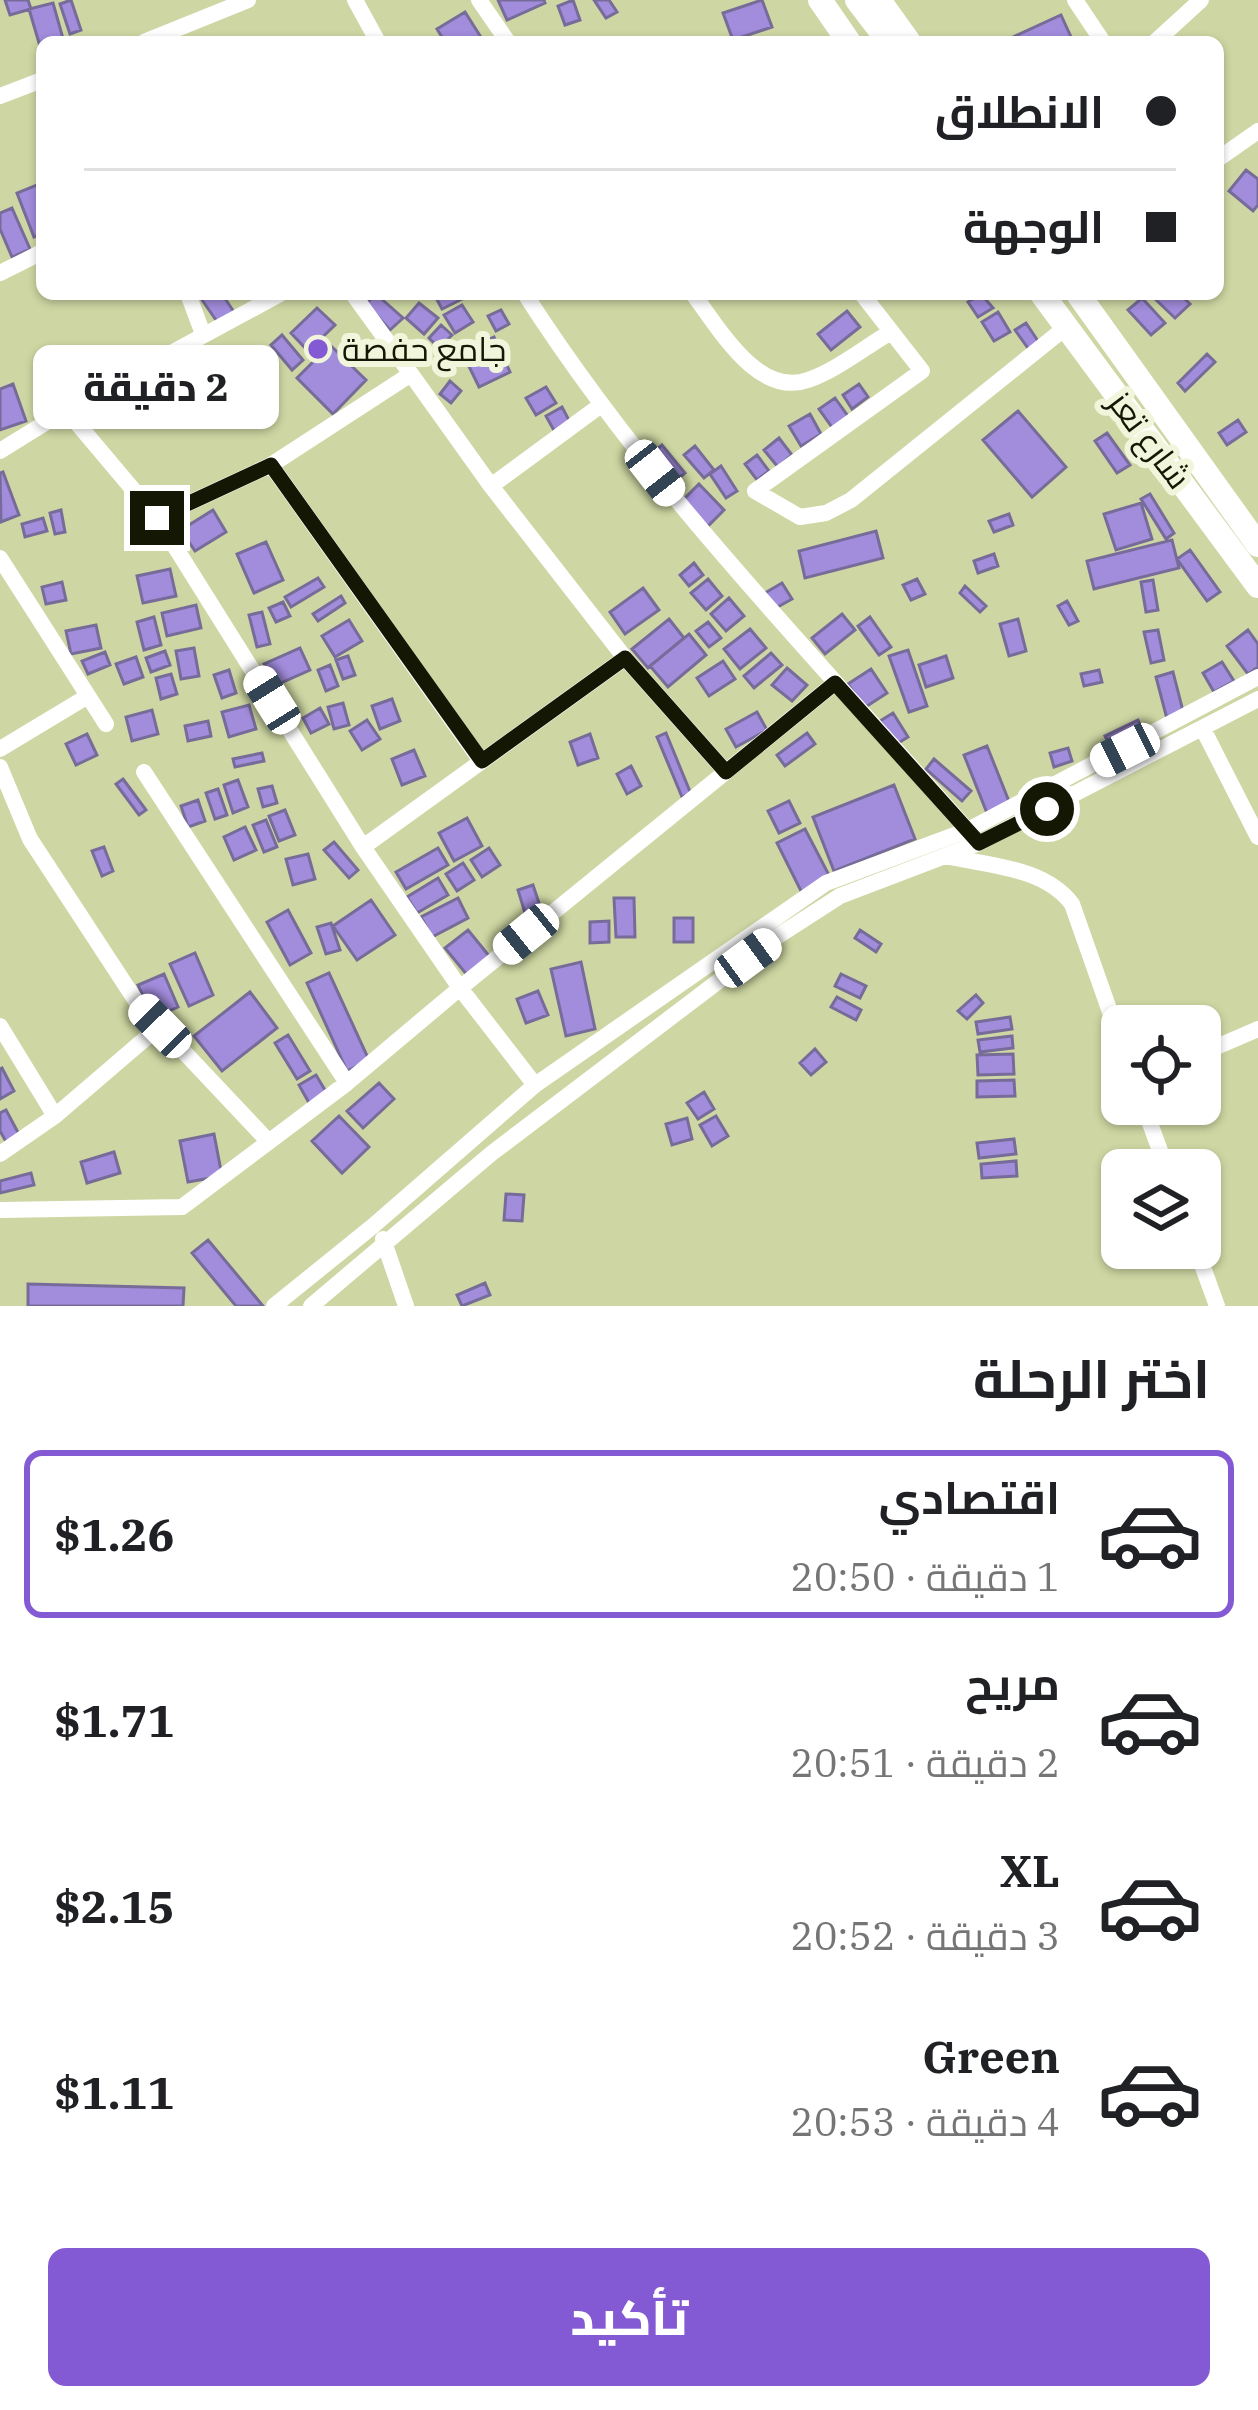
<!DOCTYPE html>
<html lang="ar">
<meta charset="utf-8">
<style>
body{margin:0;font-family:"IBM Plex Serif",Cairo,serif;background:#f6f6f6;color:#202124;direction:rtl;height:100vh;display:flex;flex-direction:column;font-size:45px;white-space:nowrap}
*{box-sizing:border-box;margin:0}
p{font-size:39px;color:#757577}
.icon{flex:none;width:66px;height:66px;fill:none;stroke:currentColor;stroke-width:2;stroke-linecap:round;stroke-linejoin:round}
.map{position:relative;height:1306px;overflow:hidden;direction:ltr}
.drawer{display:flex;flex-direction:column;background:#fff;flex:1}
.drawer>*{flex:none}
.hud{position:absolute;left:36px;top:36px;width:1188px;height:264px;border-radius:18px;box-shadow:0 3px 9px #0004;direction:rtl;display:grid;align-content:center;height:264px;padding:0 48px;background:#fff}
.tools{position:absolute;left:1101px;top:1005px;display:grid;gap:24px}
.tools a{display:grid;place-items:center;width:120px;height:120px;border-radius:18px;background:#fff;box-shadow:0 3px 9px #0004;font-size:60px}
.end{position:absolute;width:54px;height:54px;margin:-27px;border:15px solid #141704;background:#fff;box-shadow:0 0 0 6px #fff}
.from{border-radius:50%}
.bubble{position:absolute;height:84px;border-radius:18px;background:#fff;box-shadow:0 3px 9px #0004;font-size:39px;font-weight:800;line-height:84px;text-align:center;direction:rtl}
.car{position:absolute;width:36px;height:72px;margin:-36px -18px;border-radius:15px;box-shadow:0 0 9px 3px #0007;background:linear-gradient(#fff 24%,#345 0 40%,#fff 0 76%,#345 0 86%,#fff 0)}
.hud b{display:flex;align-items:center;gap:42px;height:114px;font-size:45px}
.hud b+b{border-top:3px solid #e0e0e0}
.hud i{width:30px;height:30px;background:#202124}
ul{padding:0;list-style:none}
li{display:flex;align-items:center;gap:36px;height:168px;margin:0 24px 18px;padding:0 24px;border:6px solid transparent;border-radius:18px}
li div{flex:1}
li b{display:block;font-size:45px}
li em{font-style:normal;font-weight:800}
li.active{border-color:#845ad4}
li>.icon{width:108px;height:108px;stroke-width:1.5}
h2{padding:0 48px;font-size:54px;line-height:144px}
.cta{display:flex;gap:24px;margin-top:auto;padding:24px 48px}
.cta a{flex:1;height:138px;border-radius:18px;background:#845ad4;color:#fff;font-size:48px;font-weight:800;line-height:138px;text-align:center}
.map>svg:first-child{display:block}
.building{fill:#a28cdc;stroke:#776c99;stroke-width:3}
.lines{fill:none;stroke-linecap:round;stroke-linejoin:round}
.minor{stroke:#fff;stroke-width:16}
.highway{stroke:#fff;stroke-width:24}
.route{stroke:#141704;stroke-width:15}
.poi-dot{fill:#845ad4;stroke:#f0f5db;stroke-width:4.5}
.labels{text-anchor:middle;stroke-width:12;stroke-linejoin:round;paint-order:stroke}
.poi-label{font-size:33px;fill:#141704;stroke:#f0f5db;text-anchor:start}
.street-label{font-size:33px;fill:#141704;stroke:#f0f5db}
</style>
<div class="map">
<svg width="1258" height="1306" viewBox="0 0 1258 1306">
<rect width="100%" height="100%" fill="#ced7a3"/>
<!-- building -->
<path class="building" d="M 5,0 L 28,0 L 31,9 L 10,15 Z
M 71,0 L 81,30 L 70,34 L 60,4 Z
M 498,0 L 544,0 L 545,3 L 507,20 Z
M 573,0 L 580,20 L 565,25 L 558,6 Z
M 594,0 L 609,0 L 617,12 L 606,18 Z
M 762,0 L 772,27 L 733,40 L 723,13 Z
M 53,3 L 64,42 L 42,42 L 42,53 L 29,9 Z
M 465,12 L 484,42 L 445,42 L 437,29 Z
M 1061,15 L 1071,37 L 1059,42 L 1002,42 Z
M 1246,170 L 1258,179 L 1258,205 L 1253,211 L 1229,191 Z
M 42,183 L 42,234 L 34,237 L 17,193 Z
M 12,208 L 30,249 L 12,257 L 0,229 L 0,213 Z
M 198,294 L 222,294 L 234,312 L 218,323 Z
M 376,294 L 403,318 L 390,330 L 366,304 Z
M 434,294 L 465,294 L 466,297 L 442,309 Z
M 981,294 L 993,308 L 978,317 L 968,302 Z
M 1150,294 L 1180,294 L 1190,304 L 1175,318 Z
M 1142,298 L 1165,323 L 1151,335 L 1128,310 Z
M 419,303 L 438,318 L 424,334 L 406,318 Z
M 462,305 L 473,322 L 455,333 L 444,315 Z
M 317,308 L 335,325 L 308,351 L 291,333 Z
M 501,310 L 509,324 L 496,331 L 488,316 Z
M 847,311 L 860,327 L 831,350 L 818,334 Z
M 998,312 L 1010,332 L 994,341 L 982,322 Z
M 1026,323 L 1040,344 L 1030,351 L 1015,330 Z
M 441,325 L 452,335 L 439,348 L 429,338 Z
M 282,335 L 303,360 L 292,370 L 271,345 Z
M 494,337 L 510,372 L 479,387 L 462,352 Z
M 330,345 L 366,380 L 333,414 L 297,378 Z
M 262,352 L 277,386 L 257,395 L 243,360 Z
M 1207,354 L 1215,362 L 1185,391 L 1178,383 Z
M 235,362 L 249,394 L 227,404 L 213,372 Z
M 450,381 L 461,391 L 451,403 L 440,394 Z
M 13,384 L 26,421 L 0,430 L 0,389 Z
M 859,384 L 868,397 L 852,409 L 843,395 Z
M 546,387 L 556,403 L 536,415 L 526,398 Z
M 835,398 L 850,419 L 834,430 L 819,409 Z
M 562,407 L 572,426 L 556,434 L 546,416 Z
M 1018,411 L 1066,467 L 1032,497 L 983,440 Z
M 810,414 L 821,434 L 801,446 L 789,426 Z
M 1238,420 L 1246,432 L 1227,445 L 1219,433 Z
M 1107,433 L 1130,465 L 1117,473 L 1095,441 Z
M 779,438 L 792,455 L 778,467 L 764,450 Z
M 662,445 L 685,473 L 668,487 L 645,460 Z
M 695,446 L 714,470 L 704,478 L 684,455 Z
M 757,455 L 769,471 L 757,480 L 745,464 Z
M 721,466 L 737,491 L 726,498 L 710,474 Z
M 3,472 L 19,515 L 1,522 L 0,473 Z
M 699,484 L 724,510 L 707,527 L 682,501 Z
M 1150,494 L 1174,533 L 1166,539 L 1141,499 Z
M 1141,503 L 1152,539 L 1116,550 L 1104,514 Z
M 61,510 L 65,532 L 55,534 L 50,513 Z
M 213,510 L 226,532 L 195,551 L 181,530 Z
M 1009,514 L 1013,525 L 994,532 L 989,521 Z
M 43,518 L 47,531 L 25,537 L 22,524 Z
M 876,531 L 883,558 L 805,578 L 799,551 Z
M 1172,540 L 1179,568 L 1094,589 L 1087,561 Z
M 266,542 L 283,580 L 254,593 L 237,554 Z
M 1190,550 L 1220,592 L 1207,601 L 1177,559 Z
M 994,554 L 998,566 L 978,573 L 974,561 Z
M 694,563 L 703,575 L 689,586 L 680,575 Z
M 170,569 L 176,596 L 143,603 L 137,576 Z
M 318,578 L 324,587 L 291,607 L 285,597 Z
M 708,579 L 722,596 L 706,610 L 691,593 Z
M 917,579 L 925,594 L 911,600 L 903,585 Z
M 1153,580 L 1158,610 L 1146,612 L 1141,582 Z
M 62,582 L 66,600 L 46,604 L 42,587 Z
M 782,583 L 792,599 L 774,609 L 765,593 Z
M 965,586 L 986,606 L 980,612 L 960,593 Z
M 643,588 L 659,610 L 625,634 L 610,612 Z
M 341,596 L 345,603 L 318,621 L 313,614 Z
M 729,598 L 744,616 L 726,631 L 711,614 Z
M 1067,601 L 1078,621 L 1069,625 L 1058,606 Z
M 283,602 L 290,616 L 276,622 L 269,608 Z
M 196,605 L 201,628 L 167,636 L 162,613 Z
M 262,612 L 270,644 L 257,647 L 249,615 Z
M 842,614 L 855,630 L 825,654 L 812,638 Z
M 154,617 L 161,645 L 144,650 L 137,622 Z
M 870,617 L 891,647 L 879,655 L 858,626 Z
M 669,619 L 684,638 L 648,668 L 632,649 Z
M 1018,619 L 1026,651 L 1009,656 L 1000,624 Z
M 349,620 L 362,641 L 335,657 L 322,636 Z
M 708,622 L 721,638 L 709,647 L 696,631 Z
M 96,625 L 101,648 L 71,654 L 66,631 Z
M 750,629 L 766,648 L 740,669 L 724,649 Z
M 1158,630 L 1164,660 L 1151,663 L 1144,632 Z
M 1248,630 L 1258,644 L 1258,667 L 1248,674 L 1227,646 Z
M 689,634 L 706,655 L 668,687 L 650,666 Z
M 194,648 L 199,676 L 181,679 L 176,651 Z
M 300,648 L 310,670 L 274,686 L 264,664 Z
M 908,650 L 927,706 L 909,712 L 889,656 Z
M 165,651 L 170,665 L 151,672 L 146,658 Z
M 105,652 L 110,665 L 88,674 L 82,661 Z
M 771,653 L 782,665 L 754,688 L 744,676 Z
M 348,656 L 355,675 L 343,679 L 336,660 Z
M 946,656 L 953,678 L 926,687 L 919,665 Z
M 136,657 L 143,677 L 124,684 L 116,664 Z
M 723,661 L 735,679 L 709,696 L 697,678 Z
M 1222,662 L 1234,681 L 1214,692 L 1203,673 Z
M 330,665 L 338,686 L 326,691 L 318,670 Z
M 787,668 L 807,685 L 792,701 L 772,685 Z
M 871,669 L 887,693 L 864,708 L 848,684 Z
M 229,670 L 236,693 L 222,698 L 214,675 Z
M 1099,670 L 1102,682 L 1084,686 L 1081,674 Z
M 1173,672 L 1184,715 L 1167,719 L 1156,677 Z
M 171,674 L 177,694 L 161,699 L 156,678 Z
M 392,699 L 400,721 L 380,729 L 372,706 Z
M 343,703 L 349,725 L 334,729 L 328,707 Z
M 249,705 L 256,729 L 229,737 L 222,712 Z
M 320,708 L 329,724 L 311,733 L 303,718 Z
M 152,710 L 158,734 L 132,741 L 126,717 Z
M 757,712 L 767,730 L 736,747 L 726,729 Z
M 893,713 L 908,737 L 895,745 L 880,721 Z
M 367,720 L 380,739 L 362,750 L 350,731 Z
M 1138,720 L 1143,731 L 1111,747 L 1105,736 Z
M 208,721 L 211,736 L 188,741 L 185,726 Z
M 666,733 L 691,794 L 682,797 L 657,737 Z
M 807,733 L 815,744 L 785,766 L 777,755 Z
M 87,734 L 97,755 L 76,765 L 66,744 Z
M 590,734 L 598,758 L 578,765 L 570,742 Z
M 987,746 L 1010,804 L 987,813 L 964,755 Z
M 1068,748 L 1072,761 L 1054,767 L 1050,753 Z
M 414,750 L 425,776 L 402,785 L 392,759 Z
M 262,753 L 264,761 L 235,767 L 233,759 Z
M 934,759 L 971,791 L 962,801 L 926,769 Z
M 631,766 L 641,786 L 627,794 L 617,774 Z
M 123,779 L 146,810 L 139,815 L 116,784 Z
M 238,780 L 248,807 L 233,813 L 224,785 Z
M 894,785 L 915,839 L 834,871 L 813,817 Z
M 272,786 L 277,803 L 263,807 L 258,789 Z
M 218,789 L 227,815 L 215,819 L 206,793 Z
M 198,800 L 205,821 L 188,827 L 181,806 Z
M 789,801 L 800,823 L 779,833 L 768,811 Z
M 285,810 L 295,835 L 279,841 L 269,816 Z
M 467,818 L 482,846 L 454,861 L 439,833 Z
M 266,820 L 277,847 L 264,852 L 253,825 Z
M 245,827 L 256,850 L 234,860 L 224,837 Z
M 805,829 L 831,879 L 802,893 L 777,843 Z
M 334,842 L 358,870 L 349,878 L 324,850 Z
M 104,847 L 113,871 L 102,876 L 92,851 Z
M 438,848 L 448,865 L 406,889 L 396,872 Z
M 489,848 L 500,865 L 482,877 L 471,860 Z
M 308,854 L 315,879 L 293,885 L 286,859 Z
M 463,863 L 474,880 L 457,891 L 446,874 Z
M 438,878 L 448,895 L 417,913 L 407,897 Z
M 533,885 L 544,918 L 528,923 L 518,890 Z
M 458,898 L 468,918 L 432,937 L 421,917 Z
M 614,898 L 634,898 L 635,937 L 616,937 Z
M 371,900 L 395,935 L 357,960 L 333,926 Z
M 288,910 L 311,953 L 290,965 L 267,922 Z
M 674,918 L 693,918 L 693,942 L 674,942 Z
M 609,921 L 609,942 L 590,943 L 590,922 Z
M 331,923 L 340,950 L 326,954 L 317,927 Z
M 468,930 L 490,957 L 467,975 L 445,948 Z
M 860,930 L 881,944 L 876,952 L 855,938 Z
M 195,953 L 213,995 L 189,1006 L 170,964 Z
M 581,962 L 595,1029 L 566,1036 L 551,969 Z
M 329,973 L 369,1060 L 347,1071 L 307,983 Z
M 164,974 L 178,1007 L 153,1018 L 138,985 Z
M 841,974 L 866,986 L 860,998 L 835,986 Z
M 538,991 L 548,1015 L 526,1023 L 517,999 Z
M 250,992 L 277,1028 L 222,1071 L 194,1036 Z
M 976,995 L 983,1003 L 967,1019 L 958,1011 Z
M 837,997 L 861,1010 L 856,1020 L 831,1007 Z
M 1010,1017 L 1012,1029 L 978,1034 L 976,1022 Z
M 288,1035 L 310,1071 L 297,1079 L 275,1043 Z
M 1012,1036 L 1013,1048 L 980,1052 L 978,1040 Z
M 815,1049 L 826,1062 L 811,1075 L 800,1063 Z
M 1013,1054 L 1014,1074 L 978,1075 L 977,1055 Z
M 2,1068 L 14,1091 L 0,1099 L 0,1069 Z
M 316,1075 L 331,1100 L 313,1110 L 299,1085 Z
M 1014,1080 L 1015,1096 L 977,1097 L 977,1081 Z
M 379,1083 L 394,1099 L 363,1128 L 347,1111 Z
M 704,1092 L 714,1109 L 698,1119 L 687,1103 Z
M 6,1110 L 22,1140 L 9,1147 L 0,1131 L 0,1113 Z
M 339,1116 L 369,1147 L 342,1173 L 312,1141 Z
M 716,1116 L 728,1136 L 712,1146 L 700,1125 Z
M 687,1118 L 692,1139 L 672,1145 L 666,1124 Z
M 214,1134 L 222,1176 L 188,1182 L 180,1141 Z
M 1014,1139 L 1016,1154 L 979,1158 L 977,1143 Z
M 114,1152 L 120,1173 L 87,1183 L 81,1162 Z
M 1016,1161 L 1017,1176 L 982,1178 L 981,1164 Z
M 31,1173 L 34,1185 L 0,1193 L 0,1181 Z
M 506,1194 L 524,1195 L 522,1221 L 504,1220 Z
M 208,1240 L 263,1306 L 236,1306 L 192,1253 Z
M 485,1283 L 490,1295 L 462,1306 L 457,1295 Z
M 28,1284 L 184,1288 L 183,1306 L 28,1306 Z"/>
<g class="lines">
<!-- minor -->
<path class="minor" d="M 355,0 L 378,42
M 479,0 L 508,42
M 1075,0 L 1103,42
M 144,42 L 248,0
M 1155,42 L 1201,0
M 0,96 L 42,80
M 1218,159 L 1258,131
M 0,273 L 42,252
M 188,294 L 203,334
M 353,294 L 411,374
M 525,294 C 652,492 817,658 971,834
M 693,294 C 718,326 757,398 808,380 C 837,370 865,347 891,332
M 862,294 L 922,371 L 755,491 L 800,517 L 826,513 L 851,500 L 1065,328
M 0,451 L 66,410
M 271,465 L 481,761
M 491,486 L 601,405
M 157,518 L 66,410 L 280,294
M 0,558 L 106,724
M 1203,729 L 1258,837
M 0,749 L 88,696
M 0,767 L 30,839 L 136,1001 L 269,1142
M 144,772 L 347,1083 L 460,988 L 363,847 L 625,658 L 726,772
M 363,847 L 157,518 L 271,465 L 411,374 L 491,486 L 625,658
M 946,856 C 989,866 1044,867 1072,904 L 1122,1046
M 0,1026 L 55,1116 L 160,1026
M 1200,1054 L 1258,1029
M 535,1085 L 460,988 L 835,683
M 1143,1104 L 1167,1170
M 0,1154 L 55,1116
M 0,1210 L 182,1207 L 347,1083
M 383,1239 L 406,1306
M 1196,1248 L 1217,1306
M 274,1306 L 373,1226 L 535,1085 L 826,883 L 968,830 L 1258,677
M 311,1306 L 492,1153 L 778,936 L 840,896 L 979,843 L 1258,699"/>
<!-- highway -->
<path class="highway" d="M 820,0 L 849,42
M 857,0 L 889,42
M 879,0 L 909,42
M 1042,294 L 1258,586
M 1078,294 L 1258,545"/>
</g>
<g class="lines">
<!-- route -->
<path class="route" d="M 157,518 L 271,465 L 482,761 L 625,658 L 726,772 L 835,683 L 979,843 L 1047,809"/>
</g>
<!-- markers -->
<circle class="poi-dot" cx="318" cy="349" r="12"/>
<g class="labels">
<!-- poi labels -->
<g class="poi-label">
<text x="342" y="361">جامع حفصة</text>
</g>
<!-- street labels -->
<g class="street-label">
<text transform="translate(1150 440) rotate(53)" y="12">شارع تعز</text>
</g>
</g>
</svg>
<div class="tools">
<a><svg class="icon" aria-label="locate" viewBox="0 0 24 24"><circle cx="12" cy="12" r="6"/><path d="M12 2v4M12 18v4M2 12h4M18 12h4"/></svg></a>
<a><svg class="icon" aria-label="layers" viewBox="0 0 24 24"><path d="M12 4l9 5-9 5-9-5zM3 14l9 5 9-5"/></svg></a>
</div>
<i class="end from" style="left:1047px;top:809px"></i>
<i class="end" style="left:157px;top:518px"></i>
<div class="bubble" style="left:33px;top:345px;width:246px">2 دقيقة</div>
<i class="car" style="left:655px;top:473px;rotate:142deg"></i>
<i class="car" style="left:272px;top:700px;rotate:328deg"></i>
<i class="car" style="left:1125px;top:750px;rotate:243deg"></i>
<i class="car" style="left:526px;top:934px;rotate:231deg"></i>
<i class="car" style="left:748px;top:958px;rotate:54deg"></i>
<i class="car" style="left:160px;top:1026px;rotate:316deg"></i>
<div class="hud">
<b><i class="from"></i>الانطلاق</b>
<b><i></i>الوجهة</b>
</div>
</div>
<section class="drawer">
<h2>اختر الرحلة</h2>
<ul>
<li class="active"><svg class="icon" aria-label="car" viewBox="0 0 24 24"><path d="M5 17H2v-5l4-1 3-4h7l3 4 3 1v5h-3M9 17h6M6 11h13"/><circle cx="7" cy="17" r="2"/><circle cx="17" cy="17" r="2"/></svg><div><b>اقتصادي</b><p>1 دقيقة · 20:50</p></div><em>$1.26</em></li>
<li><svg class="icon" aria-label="car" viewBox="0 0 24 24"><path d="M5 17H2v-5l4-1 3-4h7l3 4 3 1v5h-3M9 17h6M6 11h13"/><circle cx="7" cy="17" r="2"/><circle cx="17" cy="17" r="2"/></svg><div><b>مريح</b><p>2 دقيقة · 20:51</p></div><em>$1.71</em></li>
<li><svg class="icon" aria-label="car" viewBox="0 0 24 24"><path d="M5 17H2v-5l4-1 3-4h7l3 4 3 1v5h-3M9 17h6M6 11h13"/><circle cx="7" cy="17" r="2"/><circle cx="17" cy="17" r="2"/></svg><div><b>XL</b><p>3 دقيقة · 20:52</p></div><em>$2.15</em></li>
<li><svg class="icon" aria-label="car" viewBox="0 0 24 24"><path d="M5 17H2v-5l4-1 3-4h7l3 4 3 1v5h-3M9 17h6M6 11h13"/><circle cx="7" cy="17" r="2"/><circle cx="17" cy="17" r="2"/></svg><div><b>Green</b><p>4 دقيقة · 20:53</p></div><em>$1.11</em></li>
</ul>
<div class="cta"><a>تأكيد</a></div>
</section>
